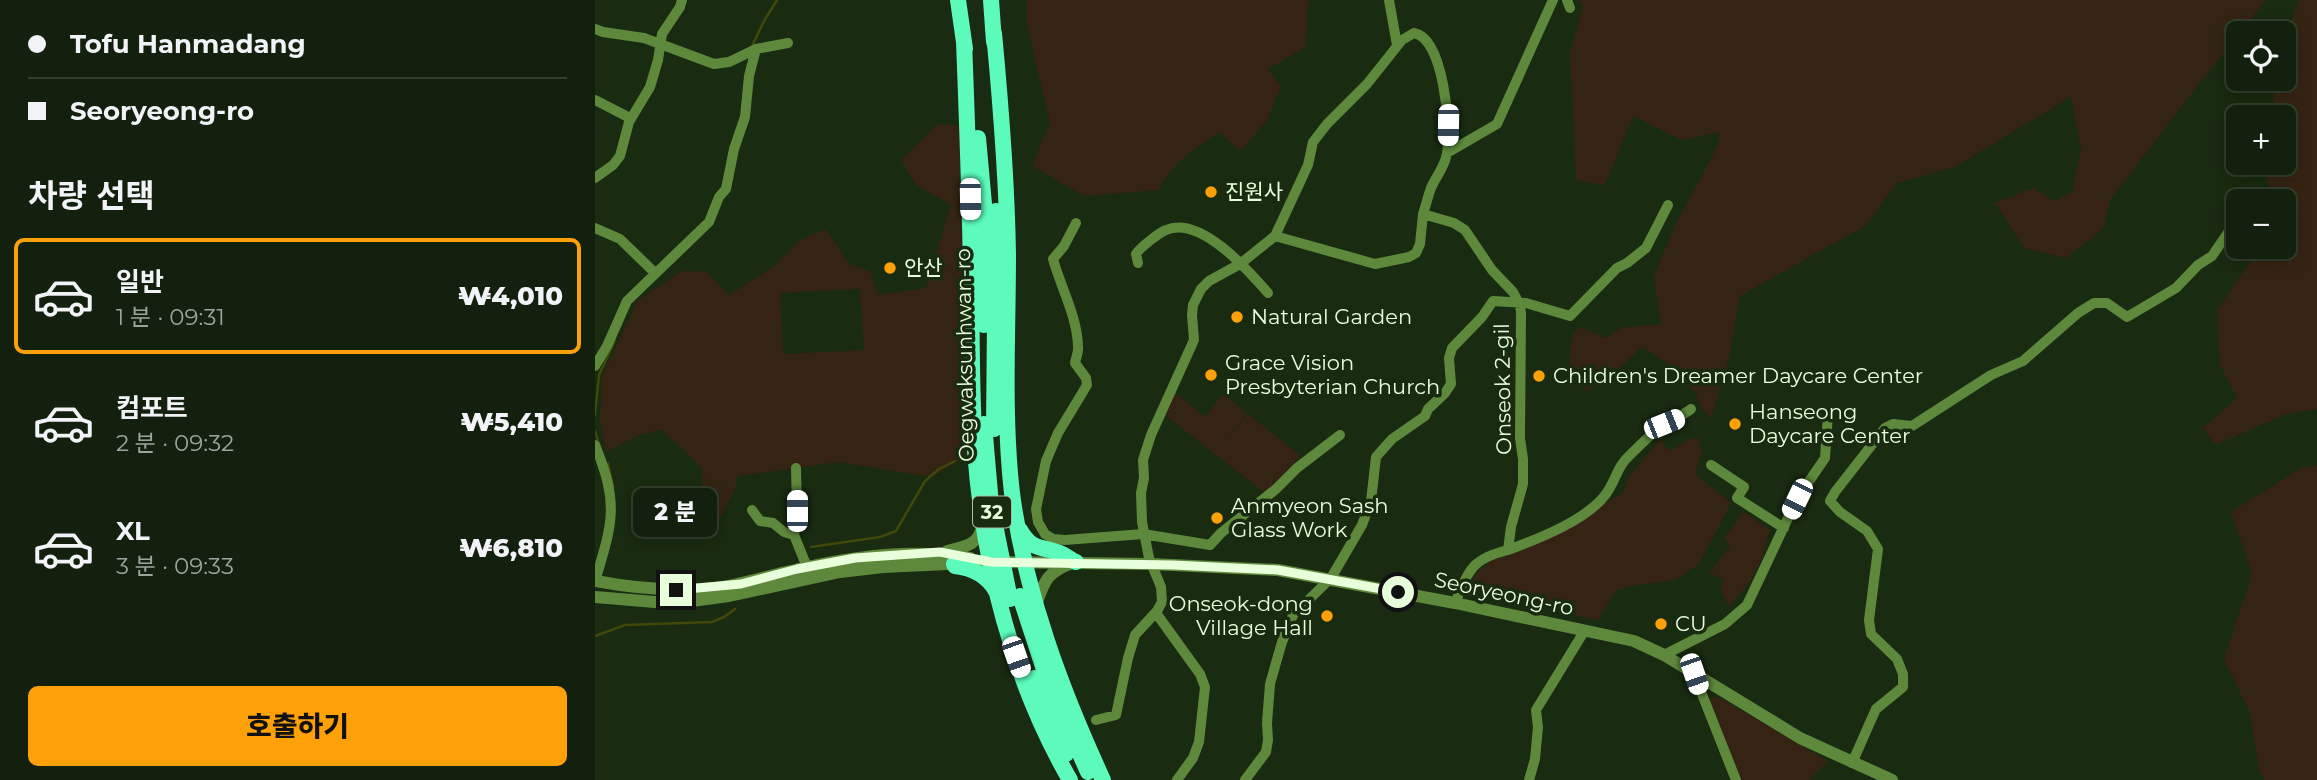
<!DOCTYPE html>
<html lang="ko">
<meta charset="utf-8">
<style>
body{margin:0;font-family:Montserrat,"Noto Sans KR",sans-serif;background:#202d1b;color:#f1f3f6;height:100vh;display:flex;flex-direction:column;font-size:26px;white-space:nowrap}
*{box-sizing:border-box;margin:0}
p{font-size:23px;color:#9da39d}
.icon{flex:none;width:38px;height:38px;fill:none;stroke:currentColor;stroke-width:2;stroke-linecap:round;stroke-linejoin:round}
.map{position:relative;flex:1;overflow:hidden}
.details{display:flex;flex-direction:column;background:#13200d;width:595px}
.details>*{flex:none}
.top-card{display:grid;align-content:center;height:154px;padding:0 28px;background:#13200d}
.tools{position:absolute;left:1631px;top:21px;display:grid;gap:14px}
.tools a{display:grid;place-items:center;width:70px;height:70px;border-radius:10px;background:#13200d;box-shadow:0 4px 18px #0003,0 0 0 2px #323e2e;font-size:35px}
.end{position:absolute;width:32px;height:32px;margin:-16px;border:9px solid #e8ffdb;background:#111;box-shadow:0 0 0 4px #111}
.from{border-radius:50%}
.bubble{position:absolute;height:49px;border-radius:10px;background:#13200d;box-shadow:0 4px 18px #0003,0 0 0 2px #323e2e;font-size:23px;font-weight:800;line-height:49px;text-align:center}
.car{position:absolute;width:21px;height:42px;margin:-21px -10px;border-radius:9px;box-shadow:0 0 5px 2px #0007;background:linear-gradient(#fff 24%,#345 0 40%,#fff 0 76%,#345 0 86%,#fff 0)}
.top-card b{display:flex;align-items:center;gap:24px;height:66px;font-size:26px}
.top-card b+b{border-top:2px solid #323e2e}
.top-card i{width:18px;height:18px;background:#f1f3f6}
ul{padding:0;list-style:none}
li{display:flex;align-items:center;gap:21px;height:116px;margin:0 14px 10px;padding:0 14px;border:4px solid transparent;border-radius:10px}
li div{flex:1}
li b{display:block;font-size:26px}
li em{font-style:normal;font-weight:800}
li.active{border-color:#fea008}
li>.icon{width:63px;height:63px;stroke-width:1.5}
h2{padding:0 28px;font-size:32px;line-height:84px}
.cta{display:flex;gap:14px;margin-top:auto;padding:14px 28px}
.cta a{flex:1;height:80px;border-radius:10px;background:#fea008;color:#111;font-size:28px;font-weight:800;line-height:80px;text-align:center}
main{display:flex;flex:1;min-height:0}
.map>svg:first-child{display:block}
.green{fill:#352414;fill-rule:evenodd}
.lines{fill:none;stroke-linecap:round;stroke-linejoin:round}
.stream{stroke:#40490b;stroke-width:2.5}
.minor{stroke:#5e893c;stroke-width:10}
.tertiary{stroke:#5e893c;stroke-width:12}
.trunk{stroke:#5cfbbc;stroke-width:16}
.trunk-bridge{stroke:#5cfbbc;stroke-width:16}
.route{stroke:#e8ffdb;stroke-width:9}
.poi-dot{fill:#fea008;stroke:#192b11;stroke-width:2.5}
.labels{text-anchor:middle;stroke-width:7;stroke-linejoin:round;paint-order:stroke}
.shield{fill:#192b11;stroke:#aabf9e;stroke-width:2}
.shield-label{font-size:19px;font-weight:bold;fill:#e8ffdb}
.poi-label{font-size:21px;fill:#e8ffdb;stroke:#192b11;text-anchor:start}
.street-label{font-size:21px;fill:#e8ffdb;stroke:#192b11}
</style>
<main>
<section class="details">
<div class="top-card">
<b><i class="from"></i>Tofu Hanmadang</b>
<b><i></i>Seoryeong-ro</b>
</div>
<h2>차량 선택</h2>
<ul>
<li class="active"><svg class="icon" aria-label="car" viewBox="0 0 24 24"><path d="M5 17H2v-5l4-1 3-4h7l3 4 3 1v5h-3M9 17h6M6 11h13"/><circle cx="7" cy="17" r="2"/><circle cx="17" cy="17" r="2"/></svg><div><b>일반</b><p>1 분 · 09:31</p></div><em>₩4,010</em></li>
<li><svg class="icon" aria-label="car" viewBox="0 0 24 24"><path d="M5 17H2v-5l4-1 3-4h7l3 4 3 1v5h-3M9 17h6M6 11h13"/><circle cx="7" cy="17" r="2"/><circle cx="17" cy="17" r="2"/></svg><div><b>컴포트</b><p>2 분 · 09:32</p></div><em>₩5,410</em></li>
<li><svg class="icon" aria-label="car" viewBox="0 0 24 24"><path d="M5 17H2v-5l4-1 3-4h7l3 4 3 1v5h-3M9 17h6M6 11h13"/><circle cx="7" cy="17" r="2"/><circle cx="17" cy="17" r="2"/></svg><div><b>XL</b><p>3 분 · 09:33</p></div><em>₩6,810</em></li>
</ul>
<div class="cta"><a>호출하기</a></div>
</section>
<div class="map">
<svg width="1722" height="780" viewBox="0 0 1722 780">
<rect width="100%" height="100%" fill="#192b11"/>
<!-- green -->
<path class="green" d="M 432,0 L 713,0 L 711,47 L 673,69 L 686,86 L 671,122 L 645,151 L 624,132 C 596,152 581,159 563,190 L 489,196 L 437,166 L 455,122 L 432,26 Z
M 984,0 L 1670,0 L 1646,33 L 1643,33 L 1643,37 L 1614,71 L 1515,200 L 1508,229 L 1471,258 L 1429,248 L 1400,203 L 1438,188 L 1459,201 L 1477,192 L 1486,150 L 1476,97 L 1360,167 L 1302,183 L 1270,226 L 1145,296 L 1134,359 L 1116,418 L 1106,408 L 1100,392 L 1068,360 L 1047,347 L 1023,370 L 991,392 L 974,366 L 977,336 L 984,327 L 1011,338 L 1025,328 L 1066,324 L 1059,276 L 1080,226 L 1123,145 L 1125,132 L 1086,140 L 1038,116 L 1010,185 L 981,180 L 975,52 L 988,8 Z
M 1705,0 L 1722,0 L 1722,409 L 1691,414 L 1621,445 L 1608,428 L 1642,398 L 1625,364 L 1622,311 L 1653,264 L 1681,247 L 1689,247 L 1690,241 L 1689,201 L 1679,201 L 1668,164 L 1689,163 L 1689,117 L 1675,117 L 1682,79 L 1689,79 C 1689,51 1692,25 1705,0 Z
M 343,124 L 364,125 L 373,212 L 373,456 L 337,477 L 243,462 L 143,476 L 138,493 L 115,538 L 93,531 L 108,494 L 107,468 L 66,429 L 42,436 L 11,452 L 5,419 L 7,377 L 43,300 L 87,271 L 111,272 L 134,295 L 179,266 L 204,241 L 231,229 L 254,264 L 275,271 L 283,295 L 331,288 L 356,205 L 321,185 L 306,160 ZM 265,289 L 269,350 L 188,354 L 185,293 Z
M 580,393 L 609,416 L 609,418 L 628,394 L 652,413 L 623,449 L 653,414 L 706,456 L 670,493 L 571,416 Z
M 1097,438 L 1103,438 L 1107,451 L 1100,474 L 1136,503 L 1104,564 L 1080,580 L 1035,586 L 1021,591 L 1003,620 L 870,591 L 882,572 L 898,560 L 935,547 L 1028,493 L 1035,475 L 1066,439 L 1070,448 L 1077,450 Z
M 1722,465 L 1722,780 L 1669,780 L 1664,770 L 1655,713 L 1629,659 L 1657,574 L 1636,512 L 1706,468 Z
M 1149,512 L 1175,530 L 1167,559 L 1157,579 L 1134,607 L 1125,589 L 1129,579 L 1114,573 L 1135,546 L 1129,538 Z
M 1122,696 L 1233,761 L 1214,780 L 1147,780 L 1115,707 L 1114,699 Z"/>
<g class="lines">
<!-- stream -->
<path class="stream" d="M 157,46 L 169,21 L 182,0
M 0,415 L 4,375 L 20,340
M 0,431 L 4,444
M 13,463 L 18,487
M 216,547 L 285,537 L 301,531 L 330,481 L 344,469 L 360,461
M 0,636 L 30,625 L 117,622 L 129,617 L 140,609"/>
<!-- minor -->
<path class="minor" d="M 794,0 L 802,45
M 972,0 L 975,8
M 0,29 L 8,32 L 49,38 L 119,64 L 134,62 L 161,49 L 193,43
M 0,100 L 35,118
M 852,153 L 902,124 L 958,0
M 0,178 L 18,165 L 25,156 L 34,122 L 55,87 L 63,60 L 67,34 L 85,7 L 87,0
M 481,223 L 469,246 L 458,259 C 466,288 482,316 483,346 C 484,352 481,357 480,363 L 491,378 L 492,385 L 463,433 L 451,461 L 441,509 L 443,522 L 450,534 L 458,539 L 470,540 L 548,534 L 615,545 L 626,533 L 681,489 L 702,468 L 745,435
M 0,228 L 25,239 L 60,273
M 680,236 L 713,165 L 718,142 L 732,124 L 772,84 L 807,40 L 819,33 C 849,38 856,128 852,153 C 850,167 841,176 836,188 C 833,196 831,205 828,214
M 543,263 L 541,254 C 545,248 551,244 557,239 C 561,236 566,232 571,230 C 605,215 653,270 673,293
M 0,366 L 12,346 L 32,301 L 114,222 L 124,197 L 131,189 L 139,149 L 150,117 L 154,76 L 161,49
M 0,445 C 24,504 18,522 0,581
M 1116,465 L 1149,487 L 1142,498 L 1189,528
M 201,468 L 202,511 L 199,535 L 212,567
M 157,510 L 165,521 L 178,523 L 189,532 L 199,535
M 913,550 C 943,539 992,520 1011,494 C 1021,480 1022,466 1036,454 C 1046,444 1057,433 1068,425 C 1077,419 1087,416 1096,409
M 561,613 L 605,674 L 610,687 L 604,742 L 598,758 L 582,780
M 1069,655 L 1130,624 L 1152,605 L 1202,499 L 1230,458 L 1233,414
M 1099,674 L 1141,780
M 501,720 L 521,715 L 533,658 L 540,635 L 562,611 L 567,602 L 566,587 L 554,558 L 547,522 L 546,493 L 549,478 L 548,460 L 556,435 L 599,340 L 597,315 L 598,305 L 606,289 L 614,281 L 645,264 L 680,236 L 780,264 L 814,257 L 821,253 L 825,244 L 828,214 L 859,223 L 870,230 L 897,270 L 918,292 L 925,305 L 926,313 L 925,438 L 928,459 L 928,484 L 916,527 L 913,550 C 876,559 874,570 860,603
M 1257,763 L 1281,709 L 1308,687 L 1308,674 L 1302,659 L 1276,634 L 1274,620 L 1283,549 L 1272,531 L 1245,512 L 1235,501 L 1240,492 L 1290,428 L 1298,424 L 1317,426 L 1396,375 L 1428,361 L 1483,313 L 1499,303 L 1512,303 L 1532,317 L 1581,288 L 1603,265 L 1617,256 L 1643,218
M 650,780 L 671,752 L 673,740 L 672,723 L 675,684 L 687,642 L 698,615 L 736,578 L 767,525 L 776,501 L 781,457 L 797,439 L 830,416 L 833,409 L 850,393 L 856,384 L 854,358 L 857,348 L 887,317 L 898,301 L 931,303 L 975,316 L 1022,268 L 1032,263 L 1051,248 L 1073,205
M 934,780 L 940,759 L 943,727 L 941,710 L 990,630"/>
<!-- tertiary -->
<path class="tertiary" d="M 352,551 C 369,547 385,545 387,525
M 0,581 C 43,589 84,593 127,587 C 152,583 176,575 200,570 C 257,556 317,548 375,558
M 0,597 L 60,602 L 89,602 L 134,596 L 245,572 L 288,567 L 396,562 L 556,564 L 683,570 L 860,603 L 1039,641 L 1069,655 L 1205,738 L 1297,780
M 441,605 C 449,583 451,572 477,563"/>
<!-- trunk -->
<path class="trunk" d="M 363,0 L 370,49
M 396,0 L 399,42
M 399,33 C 406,107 412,181 413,255 C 413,334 408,415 417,493 C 430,593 466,689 508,780
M 369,41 C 372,119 375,197 376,275 C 377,333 376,392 380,450 C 388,564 418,681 475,780
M 383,138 L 389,204 L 389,325
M 399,429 L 401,211
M 425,530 C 437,551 446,546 465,553 C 471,555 476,560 481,562
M 359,564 L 360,566 C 378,568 392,575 401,591
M 425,596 L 453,682 L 493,772
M 439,678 L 471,754"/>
<!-- trunk-bridge -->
<path class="trunk-bridge" d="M 389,424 L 396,505 L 415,599"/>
</g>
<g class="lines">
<!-- route -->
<path class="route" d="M 81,590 L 146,584 L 202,569 L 260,558 L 345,552 L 396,562 L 578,565 L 683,570 L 803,592"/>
</g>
<!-- markers -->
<g class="poi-dot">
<circle cx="616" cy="192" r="7"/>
<circle cx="295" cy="268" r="7"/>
<circle cx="642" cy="317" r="7"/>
<circle cx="616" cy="375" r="7"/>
<circle cx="944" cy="376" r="7"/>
<circle cx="1140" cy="424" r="7"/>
<circle cx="622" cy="518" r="7"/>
<circle cx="732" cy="616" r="7"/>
<circle cx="1066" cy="624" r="7"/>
</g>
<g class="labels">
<!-- shield labels -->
<rect class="shield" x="378" y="496.5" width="38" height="31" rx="5"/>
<g class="shield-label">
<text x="397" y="519">32</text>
</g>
<!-- poi labels -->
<g class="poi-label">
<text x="630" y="199">진원사</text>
<text x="309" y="275">안산</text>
<text x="656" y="324">Natural Garden</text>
<text x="630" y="370">Grace Vision<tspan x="630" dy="24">Presbyterian Church</tspan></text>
<text x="958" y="383">Children's Dreamer Daycare Center</text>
<text x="1154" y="419">Hanseong<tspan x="1154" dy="24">Daycare Center</tspan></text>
<text x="636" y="513">Anmyeon Sash<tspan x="636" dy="24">Glass Work</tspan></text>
<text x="718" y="611" text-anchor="end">Onseok-dong<tspan x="718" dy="24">Village Hall</tspan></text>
<text x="1080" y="631">CU</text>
</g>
<!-- street labels -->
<g class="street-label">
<text transform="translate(370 355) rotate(-91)" y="7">Oegwaksunhwan-ro</text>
<text transform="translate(908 389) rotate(-91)" y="7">Onseok 2-gil</text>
<text transform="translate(909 594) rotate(12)" y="7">Seoryeong-ro</text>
</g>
</g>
</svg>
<div class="tools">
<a><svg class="icon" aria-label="locate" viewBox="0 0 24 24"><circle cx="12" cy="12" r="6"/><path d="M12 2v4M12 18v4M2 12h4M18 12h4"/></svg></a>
<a>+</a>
<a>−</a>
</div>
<i class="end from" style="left:803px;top:592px"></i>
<i class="end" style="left:81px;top:590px"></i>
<div class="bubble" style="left:38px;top:488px;width:84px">2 분</div>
<i class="car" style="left:853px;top:125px;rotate:181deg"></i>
<i class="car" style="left:375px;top:199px;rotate:179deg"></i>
<i class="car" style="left:1069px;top:424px;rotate:68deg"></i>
<i class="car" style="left:1202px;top:499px;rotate:206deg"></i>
<i class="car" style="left:202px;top:511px;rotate:0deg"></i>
<i class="car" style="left:421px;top:657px;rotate:161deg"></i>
<i class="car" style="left:1099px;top:674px;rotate:161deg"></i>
</div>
</main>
